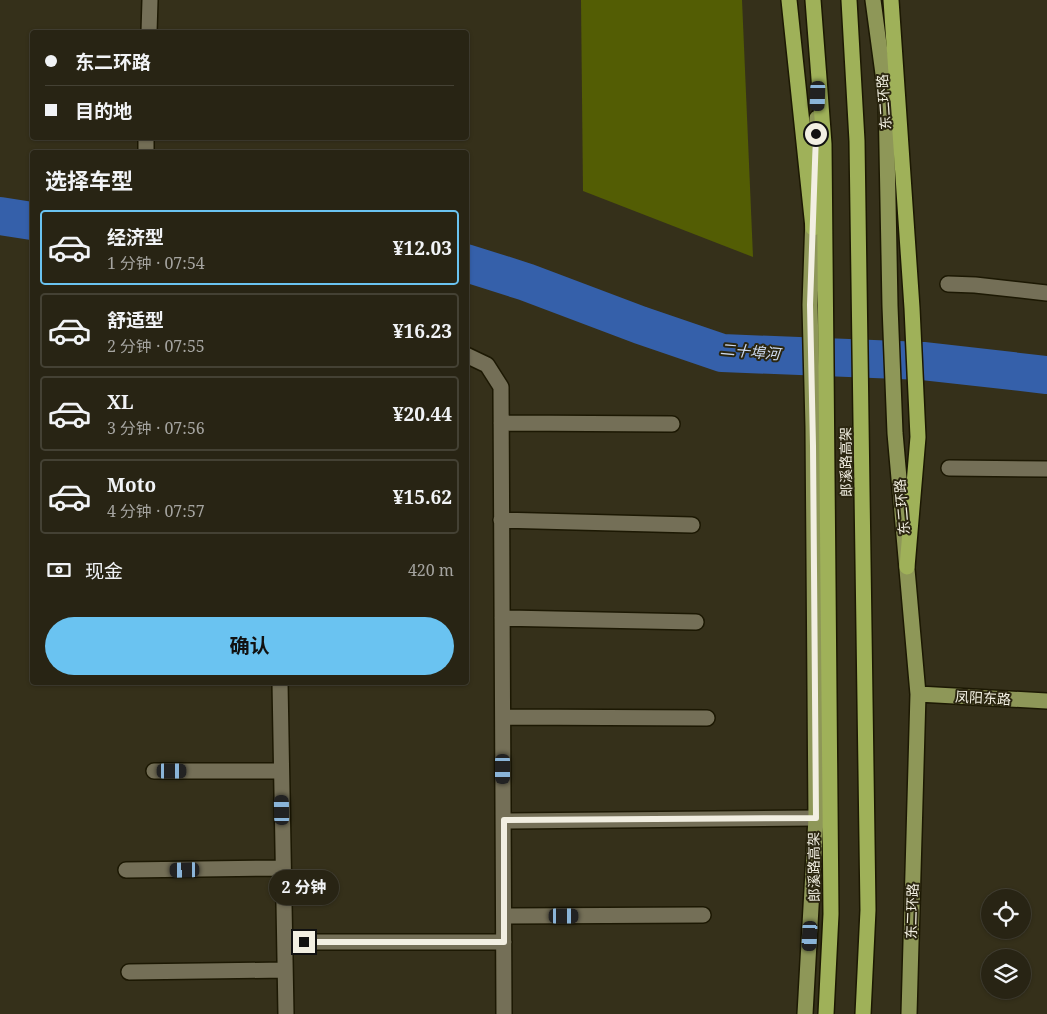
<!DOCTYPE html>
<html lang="zh">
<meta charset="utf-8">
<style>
body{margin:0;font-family:"Noto Serif","Noto Sans SC",serif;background:#343022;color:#f1f3f6;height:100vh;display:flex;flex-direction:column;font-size:19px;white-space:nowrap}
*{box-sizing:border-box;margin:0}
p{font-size:16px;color:#a5a4a0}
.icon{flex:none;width:28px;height:28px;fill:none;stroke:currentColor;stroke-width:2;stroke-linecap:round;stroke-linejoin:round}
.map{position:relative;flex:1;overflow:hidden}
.details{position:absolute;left:30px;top:150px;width:439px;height:535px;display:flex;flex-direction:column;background:#282414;border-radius:5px;box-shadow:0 1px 4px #0004,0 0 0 1px #444134}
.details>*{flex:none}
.top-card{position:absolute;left:30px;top:30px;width:439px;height:110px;border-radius:5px;box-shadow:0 1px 4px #0004,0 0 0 1px #444134;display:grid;align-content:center;height:110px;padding:0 15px;background:#282414}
.buttons{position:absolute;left:981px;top:889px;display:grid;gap:10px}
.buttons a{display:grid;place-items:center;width:50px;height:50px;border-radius:50%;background:#282414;box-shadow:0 1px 4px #0004,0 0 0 1px #444134;font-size:25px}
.end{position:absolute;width:22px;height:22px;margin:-11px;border:6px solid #f2efe2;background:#111;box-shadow:0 0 0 2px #111}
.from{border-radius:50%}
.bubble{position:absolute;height:35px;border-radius:18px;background:#282414;box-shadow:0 1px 4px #0004,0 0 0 1px #444134;font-size:16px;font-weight:700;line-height:35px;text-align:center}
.car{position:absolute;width:15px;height:30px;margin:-15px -8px;border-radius:6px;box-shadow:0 0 4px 1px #0007;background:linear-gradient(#222 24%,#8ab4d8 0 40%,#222 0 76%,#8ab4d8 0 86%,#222 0)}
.top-card b{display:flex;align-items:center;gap:18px;height:48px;font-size:19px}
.top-card b+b{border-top:1px solid #444134}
.top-card i{width:12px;height:12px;background:#f1f3f6}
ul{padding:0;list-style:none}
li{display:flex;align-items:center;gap:15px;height:75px;margin:0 10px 8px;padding:0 5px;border:2px solid #444134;border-radius:5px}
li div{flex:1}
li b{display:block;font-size:19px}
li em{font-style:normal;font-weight:700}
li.current{border-color:#6ac3f1}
li>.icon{width:45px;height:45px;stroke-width:1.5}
h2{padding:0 15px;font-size:22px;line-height:60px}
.pay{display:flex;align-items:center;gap:12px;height:55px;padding:0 15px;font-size:19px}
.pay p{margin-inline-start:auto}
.primary-button{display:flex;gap:10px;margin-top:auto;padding:10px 15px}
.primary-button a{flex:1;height:58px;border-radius:30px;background:#6ac3f1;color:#111;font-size:20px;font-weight:700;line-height:58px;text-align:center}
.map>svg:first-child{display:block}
.green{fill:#535d04}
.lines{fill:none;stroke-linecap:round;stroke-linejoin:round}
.river{stroke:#3560aa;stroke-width:38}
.minor-casing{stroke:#1c1803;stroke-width:18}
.major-casing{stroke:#1c1803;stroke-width:18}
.highway-casing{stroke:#1c1803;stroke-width:18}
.minor{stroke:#746f57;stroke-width:15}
.major{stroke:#8e9758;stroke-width:15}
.highway{stroke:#9fb159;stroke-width:15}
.route{stroke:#f2efe2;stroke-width:6}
.labels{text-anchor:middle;stroke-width:4;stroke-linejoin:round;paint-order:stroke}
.street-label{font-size:14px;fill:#f2efe2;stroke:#2b2610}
.water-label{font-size:15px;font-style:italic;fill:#cedaef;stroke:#2b2610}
</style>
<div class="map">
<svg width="1047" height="1014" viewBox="0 0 1047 1014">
<rect width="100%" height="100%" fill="#35301a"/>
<!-- green -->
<path class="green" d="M 581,0 L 742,0 L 753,257 L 583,191 Z"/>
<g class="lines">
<!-- river -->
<path class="river" d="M 0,216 L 32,221
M 466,263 L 526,282 L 640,325 L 722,353 L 923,361 L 1047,375"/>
<defs>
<path id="minor" d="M 149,32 L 150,0
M 146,152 L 146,138
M 948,284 L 975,285 L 1047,293
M 466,355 L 487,365 L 501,387 L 504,1014
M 501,423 L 672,424
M 949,468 L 1047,469
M 501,520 L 692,525
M 502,618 L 696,622
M 280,682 L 286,1014
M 503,717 L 707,718
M 154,771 L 281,771
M 504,821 L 816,818
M 126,870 L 283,868
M 504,916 L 703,915
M 285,942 L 504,942
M 129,972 L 285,970"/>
<path id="major" d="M 873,0 L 886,96 L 890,306 L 895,433 L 918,694 L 909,1014
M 814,193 L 817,118
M 918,694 L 1047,701
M 805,1014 L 816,818 L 813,427 L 810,305 L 813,216"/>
<path id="highway" d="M 789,0 L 813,228
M 813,0 L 824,144 L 831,914 L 826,1014
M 849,0 L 857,141 L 868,910 L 863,1014
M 891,0 L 912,308 L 918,437 L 907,567"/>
</defs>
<!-- minor casing -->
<use href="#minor" class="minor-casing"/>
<!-- major casing -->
<use href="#major" class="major-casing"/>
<!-- highway casing -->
<use href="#highway" class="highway-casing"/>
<!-- minor -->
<use href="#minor" class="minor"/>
<!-- major -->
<use href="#major" class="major"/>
<!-- highway -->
<use href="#highway" class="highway"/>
</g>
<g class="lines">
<!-- route -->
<path class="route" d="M 304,942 L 504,942 L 504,820 L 816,818 L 813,446 L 810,305 L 816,134"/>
</g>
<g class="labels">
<!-- street labels -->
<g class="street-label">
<text transform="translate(884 102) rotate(-94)" y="5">东二环路</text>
<text transform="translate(846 462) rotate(-91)" y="5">郎溪路高架</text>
<text transform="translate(902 507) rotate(-95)" y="5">东二环路</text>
<text transform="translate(983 698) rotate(3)" y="5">凤阳东路</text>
<text transform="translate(814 867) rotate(-91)" y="5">郎溪路高架</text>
<text transform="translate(912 911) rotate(-88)" y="5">东二环路</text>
</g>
<!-- water labels -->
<g class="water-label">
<text transform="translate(750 352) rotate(5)" y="5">二十埠河</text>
</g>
</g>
</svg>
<div class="buttons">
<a><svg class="icon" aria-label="locate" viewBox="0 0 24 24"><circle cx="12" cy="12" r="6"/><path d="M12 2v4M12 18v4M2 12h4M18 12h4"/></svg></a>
<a><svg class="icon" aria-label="layers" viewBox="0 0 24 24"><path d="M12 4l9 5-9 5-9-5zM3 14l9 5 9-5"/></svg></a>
</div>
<i class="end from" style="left:816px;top:134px"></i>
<i class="end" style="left:304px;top:942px"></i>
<div class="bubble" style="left:269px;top:870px;width:70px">2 分钟</div>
<i class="car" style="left:818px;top:96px;rotate:182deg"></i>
<i class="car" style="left:503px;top:769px;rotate:180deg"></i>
<i class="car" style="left:172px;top:771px;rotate:90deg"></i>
<i class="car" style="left:282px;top:810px;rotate:359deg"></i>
<i class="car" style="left:185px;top:870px;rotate:269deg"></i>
<i class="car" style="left:564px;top:916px;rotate:90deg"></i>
<i class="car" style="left:810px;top:936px;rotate:183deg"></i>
<div class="top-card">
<b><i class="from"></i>东二环路</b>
<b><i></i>目的地</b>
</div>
<section class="details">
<h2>选择车型</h2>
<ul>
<li class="current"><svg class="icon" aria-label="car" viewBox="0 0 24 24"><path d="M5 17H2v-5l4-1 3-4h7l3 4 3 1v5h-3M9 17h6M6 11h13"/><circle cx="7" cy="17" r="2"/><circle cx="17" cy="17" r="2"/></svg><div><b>经济型</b><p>1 分钟 · 07:54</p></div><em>¥12.03</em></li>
<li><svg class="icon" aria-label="car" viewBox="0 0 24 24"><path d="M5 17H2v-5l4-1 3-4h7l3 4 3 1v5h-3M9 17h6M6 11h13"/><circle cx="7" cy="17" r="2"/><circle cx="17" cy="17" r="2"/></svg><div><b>舒适型</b><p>2 分钟 · 07:55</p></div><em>¥16.23</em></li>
<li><svg class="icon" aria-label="car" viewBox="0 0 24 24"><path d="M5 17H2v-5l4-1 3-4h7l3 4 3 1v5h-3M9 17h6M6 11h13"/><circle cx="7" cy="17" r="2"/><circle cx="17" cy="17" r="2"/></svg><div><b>XL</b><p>3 分钟 · 07:56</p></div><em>¥20.44</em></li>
<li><svg class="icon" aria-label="car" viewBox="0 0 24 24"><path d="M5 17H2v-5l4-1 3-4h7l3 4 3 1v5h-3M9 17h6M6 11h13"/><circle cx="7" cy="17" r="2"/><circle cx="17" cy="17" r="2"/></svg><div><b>Moto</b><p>4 分钟 · 07:57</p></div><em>¥15.62</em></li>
</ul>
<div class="pay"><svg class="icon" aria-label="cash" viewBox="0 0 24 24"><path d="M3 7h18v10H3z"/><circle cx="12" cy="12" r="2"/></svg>现金<p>420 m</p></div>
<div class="primary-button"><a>确认</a></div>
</section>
</div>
